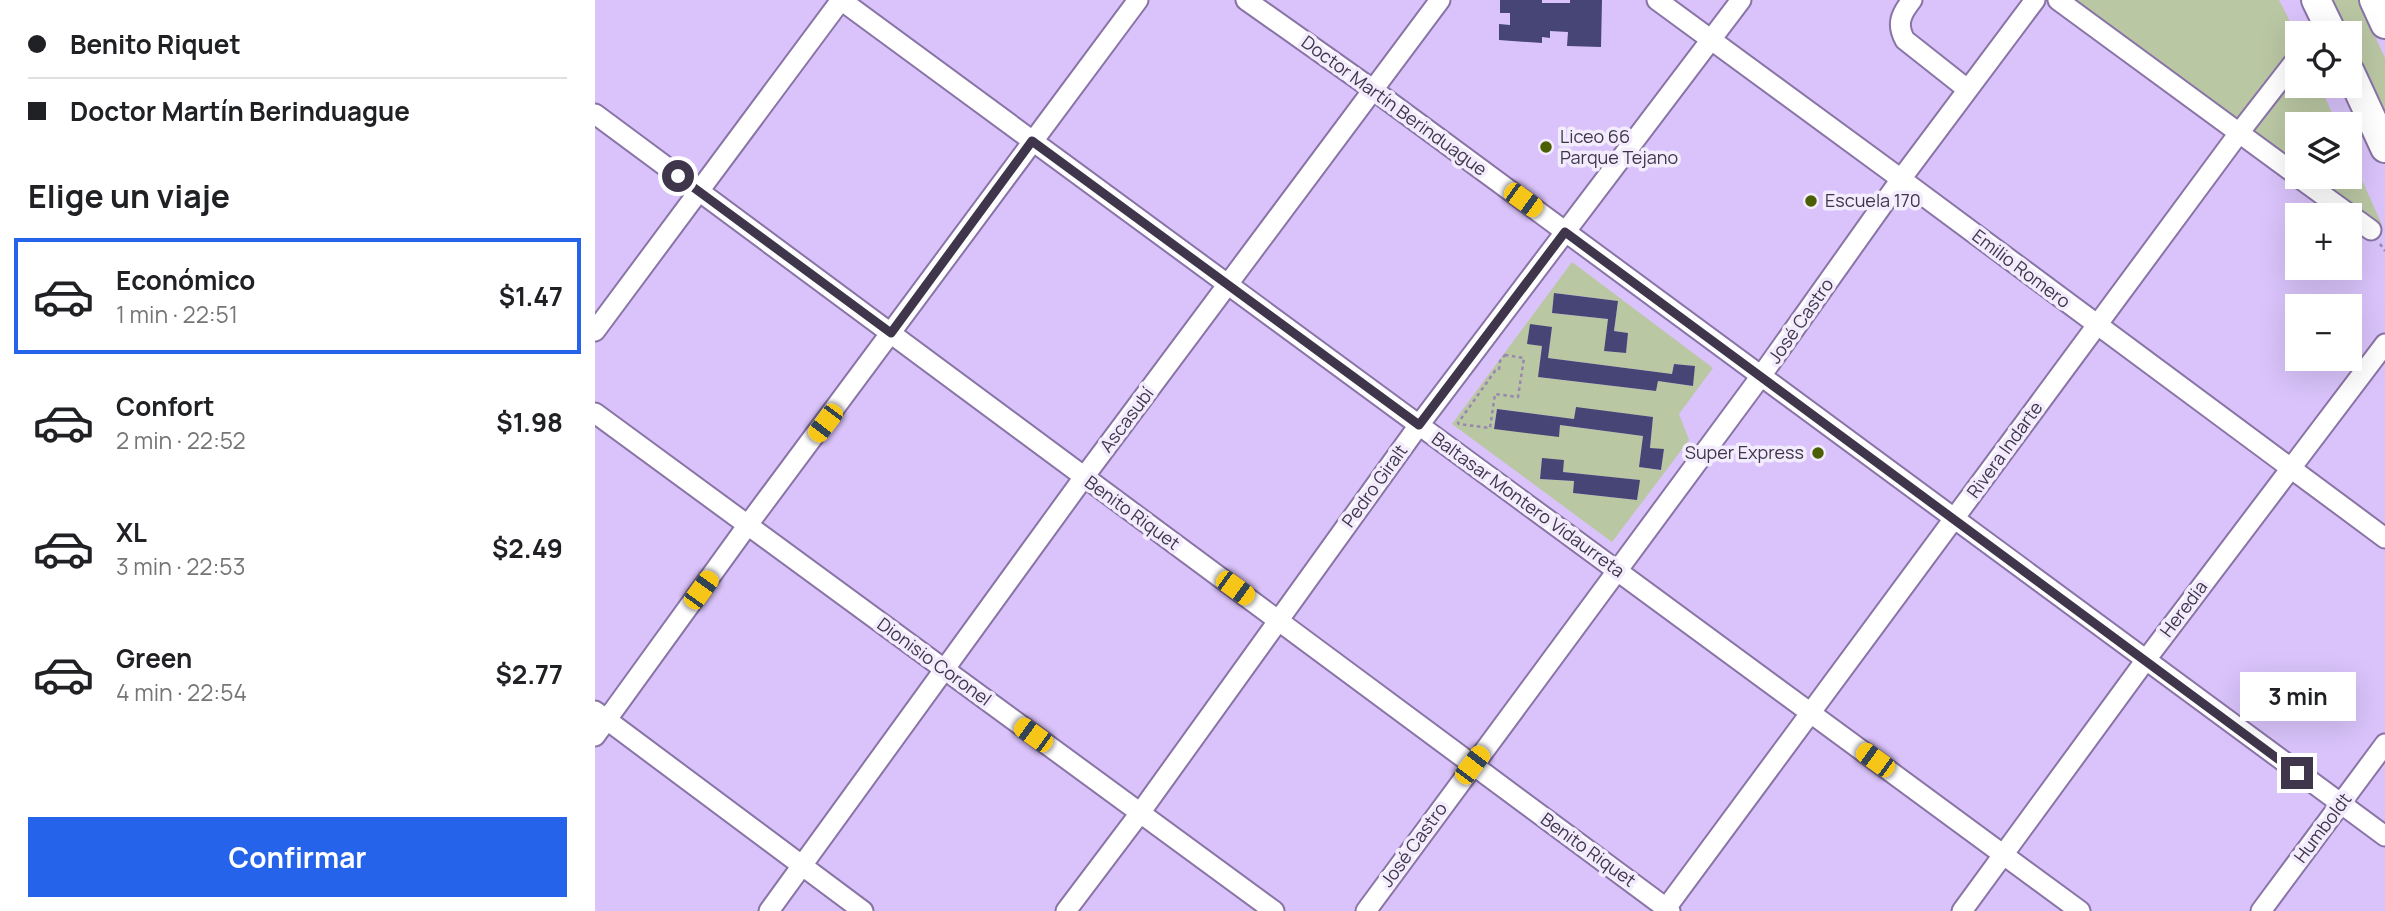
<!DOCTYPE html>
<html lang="es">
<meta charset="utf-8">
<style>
body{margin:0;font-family:Manrope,sans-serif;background:#f6f6f6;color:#202124;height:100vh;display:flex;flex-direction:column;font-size:26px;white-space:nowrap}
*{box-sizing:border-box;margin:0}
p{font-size:23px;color:#757577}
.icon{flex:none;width:38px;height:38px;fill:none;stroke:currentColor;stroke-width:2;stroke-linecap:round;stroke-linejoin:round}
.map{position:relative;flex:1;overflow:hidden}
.drawer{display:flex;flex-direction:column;background:#fff;width:595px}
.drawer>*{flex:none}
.guide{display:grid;align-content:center;height:154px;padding:0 28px;background:#fff}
.controls{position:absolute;left:1690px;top:21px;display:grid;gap:14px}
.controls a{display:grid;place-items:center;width:77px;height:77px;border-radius:0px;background:#fff;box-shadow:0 7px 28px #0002;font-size:35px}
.end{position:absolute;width:32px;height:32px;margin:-16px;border:9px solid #3f364c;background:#fff;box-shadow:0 0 0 4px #fff}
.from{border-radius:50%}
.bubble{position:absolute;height:49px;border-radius:0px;background:#fff;box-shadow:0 7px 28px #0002;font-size:23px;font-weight:700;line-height:49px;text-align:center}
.car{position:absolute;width:21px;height:42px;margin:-21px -10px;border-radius:9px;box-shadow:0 0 5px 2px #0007;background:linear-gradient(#f5c518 24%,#345 0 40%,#f5c518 0 76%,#345 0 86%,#f5c518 0)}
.guide b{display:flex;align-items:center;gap:24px;height:66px;font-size:26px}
.guide b+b{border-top:2px solid #e0e0e0}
.guide i{width:18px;height:18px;background:#202124}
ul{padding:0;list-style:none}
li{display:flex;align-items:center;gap:21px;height:116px;margin:0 14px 10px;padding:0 14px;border:4px solid transparent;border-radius:0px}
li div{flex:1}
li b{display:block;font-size:26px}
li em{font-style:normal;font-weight:700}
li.on{border-color:#2563eb}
li>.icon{width:63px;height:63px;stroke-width:1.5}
h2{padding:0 28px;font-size:32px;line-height:84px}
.button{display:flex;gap:14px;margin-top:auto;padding:14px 28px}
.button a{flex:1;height:80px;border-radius:0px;background:#2563eb;color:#fff;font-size:28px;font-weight:700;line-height:80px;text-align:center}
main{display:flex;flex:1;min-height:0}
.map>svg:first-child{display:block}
.green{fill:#bac7a3;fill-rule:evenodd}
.building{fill:#464575}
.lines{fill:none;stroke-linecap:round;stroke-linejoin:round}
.minor-casing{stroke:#8974a6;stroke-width:23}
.highway-casing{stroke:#8974a6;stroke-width:32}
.path{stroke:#9887b0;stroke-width:2.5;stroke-dasharray:3.5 3.5;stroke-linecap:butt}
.minor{stroke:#fff;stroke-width:19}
.highway{stroke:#fff;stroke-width:28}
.route{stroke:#3f364c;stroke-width:9}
.poi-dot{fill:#4a5e06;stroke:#f3ecfd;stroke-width:2.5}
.labels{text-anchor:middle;stroke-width:7;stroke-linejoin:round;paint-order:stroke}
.street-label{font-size:18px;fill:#3f364c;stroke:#f3ecfd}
.poi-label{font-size:18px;fill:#3f364c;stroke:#f3ecfd;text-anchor:start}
</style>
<main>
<section class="drawer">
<div class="guide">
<b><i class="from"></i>Benito Riquet</b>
<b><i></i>Doctor Martín Berinduague</b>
</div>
<h2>Elige un viaje</h2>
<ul>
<li class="on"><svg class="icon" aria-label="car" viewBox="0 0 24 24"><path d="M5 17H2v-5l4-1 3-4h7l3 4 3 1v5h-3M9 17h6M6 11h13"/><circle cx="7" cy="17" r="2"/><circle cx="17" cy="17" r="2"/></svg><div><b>Económico</b><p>1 min · 22:51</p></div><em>$1.47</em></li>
<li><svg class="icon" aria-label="car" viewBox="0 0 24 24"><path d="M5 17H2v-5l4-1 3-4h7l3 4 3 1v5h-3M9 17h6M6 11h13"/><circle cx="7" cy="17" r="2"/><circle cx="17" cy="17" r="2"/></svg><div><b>Confort</b><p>2 min · 22:52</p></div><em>$1.98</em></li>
<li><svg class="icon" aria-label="car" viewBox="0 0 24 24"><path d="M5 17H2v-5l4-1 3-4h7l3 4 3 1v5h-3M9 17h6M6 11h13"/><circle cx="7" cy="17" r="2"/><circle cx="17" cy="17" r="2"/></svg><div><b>XL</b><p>3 min · 22:53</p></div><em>$2.49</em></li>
<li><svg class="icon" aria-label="car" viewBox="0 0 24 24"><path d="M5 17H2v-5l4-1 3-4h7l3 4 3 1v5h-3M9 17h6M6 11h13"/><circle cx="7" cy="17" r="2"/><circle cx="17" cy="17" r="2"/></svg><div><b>Green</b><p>4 min · 22:54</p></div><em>$2.77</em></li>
</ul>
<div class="button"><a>Confirmar</a></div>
</section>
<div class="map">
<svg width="1790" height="911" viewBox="0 0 1790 911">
<rect width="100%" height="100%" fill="#d9c3fa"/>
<!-- green -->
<path class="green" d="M 1478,0 L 1684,0 L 1703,37 L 1703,86 L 1725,86 L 1742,124 L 1703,124 L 1703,170 Z
M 1734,0 L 1763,0 L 1790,58 L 1790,122 L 1755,46 L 1755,33 L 1749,33 Z
M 1755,153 L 1787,225 L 1783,228 L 1712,177 L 1755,177 Z
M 977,262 L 1118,368 L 1084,414 L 1094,440 L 1017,542 L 857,424 ZM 960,293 L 1023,301 L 1019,331 L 1033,333 L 1031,353 L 1010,351 L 1013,319 L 957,313 ZM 957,327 L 953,358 L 1077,374 L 1079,364 L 1100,366 L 1098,386 L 1063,381 L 1061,391 L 943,377 L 947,346 ZM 981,408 L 1058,417 L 1055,448 L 1069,450 L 1066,470 L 1044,467 L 1048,436 L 965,425 L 964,436 L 899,428 L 902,409 L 979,419 ZM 947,458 L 968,472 L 1044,480 L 1042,500 L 978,493 L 979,481 L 945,479 Z"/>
<!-- building -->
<path class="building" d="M 905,0 L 947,0 L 947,3 L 975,3 L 975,0 L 1007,0 L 1006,47 L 972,46 L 973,32 L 955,31 L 955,38 L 947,37 L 947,43 L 904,40 L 904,24 L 915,25 L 915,13 L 905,13 Z
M 959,293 L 1023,301 L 1019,331 L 1033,333 L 1031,353 L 1009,351 L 1013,319 L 957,313 Z
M 935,324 L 957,327 L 953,358 L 1077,374 L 1079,364 L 1100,366 L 1098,386 L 1063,381 L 1061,391 L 943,377 L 947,346 L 932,344 Z
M 981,407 L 1058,417 L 1055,448 L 1069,449 L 1066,470 L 1044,467 L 1048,436 L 965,425 L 964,437 L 899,429 L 902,409 L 979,419 Z
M 947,458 L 969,460 L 968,472 L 1045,480 L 1042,500 L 978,493 L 979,481 L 945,479 Z"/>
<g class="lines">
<defs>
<path id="minor" d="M 651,0 L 777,89 L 1790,836
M 1062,0 L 1306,179 L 1790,538
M 1317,0 C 1306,14 1301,24 1310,40 L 1372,89
M 1463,0 L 1703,176
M 0,114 L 1075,911
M 1703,177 L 1776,230
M 0,331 L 246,0 L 1485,911
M 0,413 L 679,911
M 0,711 L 268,911
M 0,736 L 152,526 L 543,0
M 174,911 L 489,477 L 845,0
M 471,911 L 545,813 L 824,425 L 1146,0
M 771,911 L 1166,376 L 1306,179 L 1440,0
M 1069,911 L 1644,133 L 1703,57
M 1367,911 L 1550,661 L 1790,344
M 1666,911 L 1790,744"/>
<path id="highway" d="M 1721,0 L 1737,33
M 1779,0 L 1790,24
M 1755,72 L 1790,148"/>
</defs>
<!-- minor casing -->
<use href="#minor" class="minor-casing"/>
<!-- highway casing -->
<use href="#highway" class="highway-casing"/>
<!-- path -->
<path class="path" d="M 1785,244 L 1790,251
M 910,355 L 929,358 L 923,397 L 900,394 L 895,428 L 864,424 L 863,423 L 900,371 L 904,370 L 905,361 Z"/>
<!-- minor -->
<use href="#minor" class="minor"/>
<!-- highway -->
<use href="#highway" class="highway"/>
</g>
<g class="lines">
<!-- route -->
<path class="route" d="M 83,176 L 296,333 L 437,141 L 824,425 L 970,232 L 1702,773"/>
</g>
<!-- markers -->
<g class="poi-dot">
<circle cx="951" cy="147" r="7"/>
<circle cx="1216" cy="201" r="7"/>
<circle cx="1223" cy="453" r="7"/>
</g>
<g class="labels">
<!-- street labels -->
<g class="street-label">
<text transform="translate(799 106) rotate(36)" y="6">Doctor Martín Berinduague</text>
<text transform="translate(1426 269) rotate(37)" y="6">Emilio Romero</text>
<text transform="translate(1206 321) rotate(-55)" y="6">José Castro</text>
<text transform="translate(532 420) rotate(-53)" y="6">Ascasubí</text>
<text transform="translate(1410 450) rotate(-54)" y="6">Rivera Indarte</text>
<text transform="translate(780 486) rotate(-54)" y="6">Pedro Giralt</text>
<text transform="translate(933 505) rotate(36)" y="6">Baltasar Montero Vidaurreta</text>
<text transform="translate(537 513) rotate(36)" y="6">Benito Riquet</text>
<text transform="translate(1589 609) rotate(-53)" y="6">Heredia</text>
<text transform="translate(339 662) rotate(36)" y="6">Dionisio Coronel</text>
<text transform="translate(1728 828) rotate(-53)" y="6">Humboldt</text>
<text transform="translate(819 845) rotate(-54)" y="6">José Castro</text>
<text transform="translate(993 850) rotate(36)" y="6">Benito Riquet</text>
</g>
<!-- poi labels -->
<g class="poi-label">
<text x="965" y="143">Liceo 66<tspan x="965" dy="21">Parque Tejano</tspan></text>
<text x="1230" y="207">Escuela 170</text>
<text x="1209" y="459" text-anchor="end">Super Express</text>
</g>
</g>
</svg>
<div class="controls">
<a><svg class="icon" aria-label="locate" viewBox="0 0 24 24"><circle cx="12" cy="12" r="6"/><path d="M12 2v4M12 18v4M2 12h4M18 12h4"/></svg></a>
<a><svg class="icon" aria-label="layers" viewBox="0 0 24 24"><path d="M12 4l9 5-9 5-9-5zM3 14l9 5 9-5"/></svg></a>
<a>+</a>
<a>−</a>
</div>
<i class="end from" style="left:83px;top:176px"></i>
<i class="end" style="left:1702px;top:773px"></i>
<div class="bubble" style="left:1645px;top:672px;width:116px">3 min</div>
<i class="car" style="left:928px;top:200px;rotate:126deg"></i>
<i class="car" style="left:230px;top:423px;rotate:217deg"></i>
<i class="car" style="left:640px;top:588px;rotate:126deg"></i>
<i class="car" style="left:106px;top:590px;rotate:36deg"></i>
<i class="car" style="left:438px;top:735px;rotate:306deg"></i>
<i class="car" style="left:1280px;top:760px;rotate:306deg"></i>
<i class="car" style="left:877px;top:765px;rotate:37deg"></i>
</div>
</main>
